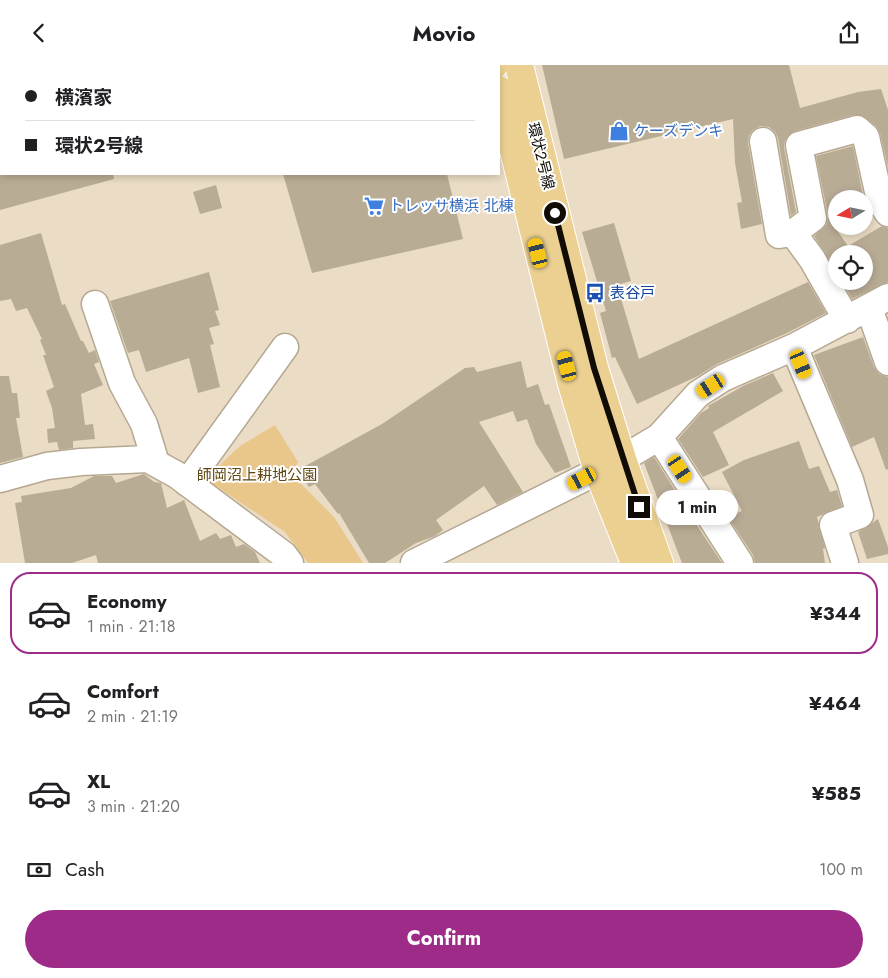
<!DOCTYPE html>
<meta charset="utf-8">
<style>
body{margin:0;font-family:Jost,"Noto Sans JP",sans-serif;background:#f2f2f2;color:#202124;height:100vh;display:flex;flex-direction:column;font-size:19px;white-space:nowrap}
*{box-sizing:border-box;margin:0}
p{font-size:16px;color:#757577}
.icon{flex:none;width:28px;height:28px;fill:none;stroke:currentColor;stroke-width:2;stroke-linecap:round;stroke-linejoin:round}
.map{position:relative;height:498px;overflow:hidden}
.side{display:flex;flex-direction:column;background:#fff;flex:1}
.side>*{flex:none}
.banner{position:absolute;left:0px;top:0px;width:500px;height:110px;box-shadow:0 2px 8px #0003;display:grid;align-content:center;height:110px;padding:0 25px;background:#fff}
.needle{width:32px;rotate:260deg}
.buttons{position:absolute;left:828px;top:125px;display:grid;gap:10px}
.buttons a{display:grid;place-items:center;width:45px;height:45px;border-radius:50%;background:#fff;box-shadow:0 2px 8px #0003;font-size:25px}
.end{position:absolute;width:22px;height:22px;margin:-11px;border:6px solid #110c05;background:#fff;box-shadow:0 0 0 2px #fff}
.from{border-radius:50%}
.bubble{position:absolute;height:35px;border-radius:18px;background:#fff;box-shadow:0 2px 8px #0003;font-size:16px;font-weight:700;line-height:35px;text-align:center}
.car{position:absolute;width:15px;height:30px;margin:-15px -8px;border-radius:6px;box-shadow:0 0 4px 1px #0007;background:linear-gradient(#f5c518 24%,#345 0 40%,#f5c518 0 76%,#345 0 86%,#f5c518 0)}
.banner b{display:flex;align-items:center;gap:18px;height:48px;font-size:19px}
.banner b+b{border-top:1px solid #e0e0e0}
.banner i{width:12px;height:12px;background:#202124}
ul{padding:9px 0 0;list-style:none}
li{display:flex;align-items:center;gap:15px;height:82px;margin:0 10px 8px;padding:0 15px;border:2px solid transparent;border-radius:20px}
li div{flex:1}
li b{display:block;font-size:19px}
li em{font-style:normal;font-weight:700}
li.selected{border-color:#9e2b87}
li>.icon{width:45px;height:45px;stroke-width:1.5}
.pay{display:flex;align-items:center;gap:12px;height:55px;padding:0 25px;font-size:19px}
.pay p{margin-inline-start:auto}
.action{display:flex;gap:10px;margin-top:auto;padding:10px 25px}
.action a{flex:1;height:58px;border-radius:30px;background:#9e2b87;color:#fff;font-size:20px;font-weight:700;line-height:58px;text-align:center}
header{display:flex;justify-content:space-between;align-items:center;height:65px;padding:0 25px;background:#fff;font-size:22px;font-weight:700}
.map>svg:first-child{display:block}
.green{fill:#e9c78b}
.building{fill:#b9ac95}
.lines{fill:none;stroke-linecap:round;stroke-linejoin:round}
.minor-casing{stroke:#b5a892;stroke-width:29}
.major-casing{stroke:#fff;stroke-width:30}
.minor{stroke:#fff;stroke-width:26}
.major{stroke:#ebd091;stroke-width:28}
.route{stroke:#110c05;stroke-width:6}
.labels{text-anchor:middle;stroke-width:4;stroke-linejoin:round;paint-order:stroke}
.shop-label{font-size:15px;fill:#366cbe;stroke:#fff;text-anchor:start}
.street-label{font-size:15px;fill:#110c05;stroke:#fff}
.transit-label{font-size:15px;fill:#164399;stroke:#fff;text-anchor:start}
.park-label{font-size:15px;fill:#5f4511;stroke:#fff}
</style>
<header><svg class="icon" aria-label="back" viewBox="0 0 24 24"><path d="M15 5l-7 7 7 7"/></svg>Movio<svg class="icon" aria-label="share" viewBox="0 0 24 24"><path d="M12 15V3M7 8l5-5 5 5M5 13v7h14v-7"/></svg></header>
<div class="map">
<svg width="888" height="498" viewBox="0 0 888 498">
<rect width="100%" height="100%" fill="#eadcc5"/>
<!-- green -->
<path class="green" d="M 275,360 L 298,397 L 291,409 L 334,452 L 363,498 L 308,498 L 285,467 L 205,414 L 240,381 Z"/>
<!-- building -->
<path class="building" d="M 542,0 L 789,0 L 800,43 L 858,27 L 881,24 L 888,45 L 888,102 L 880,68 L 876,61 L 861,50 L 853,50 L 795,66 L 785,75 L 784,82 L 796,147 L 791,151 L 778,73 L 775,67 L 769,62 L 760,61 L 753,65 L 749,70 L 748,78 L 762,159 L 741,164 L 737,138 L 742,137 L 735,98 L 733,54 L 564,94 Z
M 853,81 L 864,135 L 836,134 L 836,164 L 848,181 L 882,161 L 888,163 L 888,217 L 852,234 L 842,216 L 864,216 L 864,189 L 836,189 L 836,206 L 814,171 L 827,159 L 828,151 L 816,91 Z
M 0,109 L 113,109 L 114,114 L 0,145 Z
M 283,109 L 447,109 L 463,174 L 312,208 Z
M 216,120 L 222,143 L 200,149 L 193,127 Z
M 614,158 L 631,216 L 617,220 L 639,294 L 808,217 L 826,248 L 787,268 L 717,299 L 698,311 L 637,339 L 615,292 L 612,293 L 600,248 L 606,246 L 582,167 Z
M 41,168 L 62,240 L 65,239 L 81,276 L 83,276 L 89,288 L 95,285 L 99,297 L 94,299 L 103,320 L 81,329 L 85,360 L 93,359 L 95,374 L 73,376 L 73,383 L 59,385 L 57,377 L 48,378 L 47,364 L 55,363 L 52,343 L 46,326 L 54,322 L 43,290 L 46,290 L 40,275 L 42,274 L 27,243 L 16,246 L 11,234 L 0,236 L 0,180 Z
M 209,207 L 219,245 L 215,246 L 220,260 L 209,263 L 214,279 L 210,280 L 220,322 L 198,328 L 189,293 L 146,307 L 139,285 L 128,288 L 110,236 Z
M 863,272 L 874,302 L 879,309 L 888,312 L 888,404 L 886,405 L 874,372 L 852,382 L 814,290 Z
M 521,296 L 527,323 L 538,319 L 545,340 L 549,339 L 571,402 L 555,408 L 536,379 L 527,354 L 517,357 L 513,346 L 479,357 L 523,427 L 497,440 L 484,421 L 436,455 L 443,465 L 435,471 L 416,478 L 385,498 L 369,498 L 339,448 L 338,449 L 315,419 L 309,422 L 298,405 L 382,359 L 465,303 L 474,302 L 477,307 Z
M 773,308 L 783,326 L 713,367 L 729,400 L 703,412 L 678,374 L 701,348 L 709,343 L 708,341 L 743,321 Z
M 0,311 L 9,311 L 12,328 L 17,328 L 20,353 L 16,353 L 23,392 L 0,398 Z
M 799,376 L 809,404 L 819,401 L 830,427 L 837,425 L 842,441 L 817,452 L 825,483 L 823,484 L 825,498 L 755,498 L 753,490 L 728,452 L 742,446 L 722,407 L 744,395 Z
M 654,392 L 700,465 L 722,498 L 682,498 L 644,398 Z
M 144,409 L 154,417 L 161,418 L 167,443 L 184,435 L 200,476 L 216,468 L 220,474 L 231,470 L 236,482 L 244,479 L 255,487 L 260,498 L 98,498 L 96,490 L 72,498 L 25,498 L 15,438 L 22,437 L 21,431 L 71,423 L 94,411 L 112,411 L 116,418 Z
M 878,454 L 888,482 L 888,489 L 867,494 L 858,467 Z"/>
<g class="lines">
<defs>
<path id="minor" d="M 763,76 L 779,170 L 793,168 L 812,194 L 847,255
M 793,168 L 813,153 L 799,80 L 857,64 L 866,72 L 880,136 L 888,148
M 95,239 L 122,318 L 144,359 L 156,398
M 869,243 L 888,297
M 794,282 L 850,415 L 860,450 L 833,460 L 845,498
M 659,372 L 740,498
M 0,414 L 47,401 L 81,397 L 148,394 L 177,410 L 284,490 L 290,498
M 187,418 L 285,282
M 414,498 L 622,394 L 659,372 L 698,329 L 723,313 L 794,282 L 888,232"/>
<path id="major" d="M 493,0 L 493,1
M 519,0 L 594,303 L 622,394 L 659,498
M 499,25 L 572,319 L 598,406 L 635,498"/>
</defs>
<!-- minor casing -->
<use href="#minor" class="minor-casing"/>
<!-- major casing -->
<use href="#major" class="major-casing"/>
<!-- minor -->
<use href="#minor" class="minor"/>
<!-- major -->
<use href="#major" class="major"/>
</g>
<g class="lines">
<!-- route -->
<path class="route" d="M 555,148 L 594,303 L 639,442"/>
</g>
<!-- icons -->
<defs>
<symbol id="shop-bare" viewBox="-9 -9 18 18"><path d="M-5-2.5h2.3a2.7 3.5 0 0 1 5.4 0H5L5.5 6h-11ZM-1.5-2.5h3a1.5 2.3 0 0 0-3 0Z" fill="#3f7fe0" stroke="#fff" stroke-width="2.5" paint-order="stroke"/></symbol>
<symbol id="supermarket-bare" viewBox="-9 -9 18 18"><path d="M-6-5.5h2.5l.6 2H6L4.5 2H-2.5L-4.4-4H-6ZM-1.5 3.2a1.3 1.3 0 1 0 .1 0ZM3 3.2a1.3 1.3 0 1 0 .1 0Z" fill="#3f7fe0" stroke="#fff" stroke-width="2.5" paint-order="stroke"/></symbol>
<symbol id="bus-bare" viewBox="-9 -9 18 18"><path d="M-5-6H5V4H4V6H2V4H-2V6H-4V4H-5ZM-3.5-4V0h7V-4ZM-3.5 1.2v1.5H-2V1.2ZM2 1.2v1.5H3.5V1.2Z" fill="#1a4fb4" stroke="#fff" stroke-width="2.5" paint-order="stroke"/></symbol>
</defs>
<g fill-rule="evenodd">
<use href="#shop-bare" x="605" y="52" width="28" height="28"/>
<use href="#supermarket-bare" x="360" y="127" width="28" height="28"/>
<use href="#bus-bare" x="581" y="214" width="28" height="28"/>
</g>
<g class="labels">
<!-- shop labels -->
<g class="shop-label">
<text x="634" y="71">ケーズデンキ</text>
<text x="389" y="146">トレッサ横浜 北棟</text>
</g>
<!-- street labels -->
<g class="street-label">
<text transform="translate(541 91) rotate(76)" y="5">環状2号線</text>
</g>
<!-- transit labels -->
<g class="transit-label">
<text x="610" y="233">表谷戸</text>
</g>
<!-- park labels -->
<g class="park-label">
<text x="257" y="415">師岡沼上耕地公園</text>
</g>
</g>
</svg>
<div class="buttons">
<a><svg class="needle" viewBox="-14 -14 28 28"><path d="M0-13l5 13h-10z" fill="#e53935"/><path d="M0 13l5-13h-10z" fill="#757577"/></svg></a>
<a><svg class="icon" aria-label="locate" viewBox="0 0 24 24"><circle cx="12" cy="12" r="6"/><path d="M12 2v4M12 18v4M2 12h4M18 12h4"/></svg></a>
</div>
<i class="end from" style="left:555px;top:148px"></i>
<i class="end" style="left:639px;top:442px"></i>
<div class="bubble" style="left:656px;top:425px;width:82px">1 min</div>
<i class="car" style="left:538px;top:188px;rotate:346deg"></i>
<i class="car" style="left:801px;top:299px;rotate:157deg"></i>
<i class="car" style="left:567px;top:301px;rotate:345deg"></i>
<i class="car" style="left:711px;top:321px;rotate:237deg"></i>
<i class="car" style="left:680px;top:404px;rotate:147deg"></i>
<i class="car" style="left:582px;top:414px;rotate:243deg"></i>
<div class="banner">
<b><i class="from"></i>横濱家</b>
<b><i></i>環状2号線</b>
</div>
</div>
<section class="side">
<ul>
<li class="selected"><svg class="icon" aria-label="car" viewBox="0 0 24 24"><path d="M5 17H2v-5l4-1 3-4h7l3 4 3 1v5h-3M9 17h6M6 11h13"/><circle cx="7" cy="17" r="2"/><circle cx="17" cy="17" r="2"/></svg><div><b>Economy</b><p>1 min · 21:18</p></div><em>¥344</em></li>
<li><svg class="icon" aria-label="car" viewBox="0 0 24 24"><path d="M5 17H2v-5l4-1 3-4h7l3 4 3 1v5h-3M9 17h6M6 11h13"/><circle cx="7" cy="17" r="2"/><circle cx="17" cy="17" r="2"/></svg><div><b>Comfort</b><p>2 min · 21:19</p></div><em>¥464</em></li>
<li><svg class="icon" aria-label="car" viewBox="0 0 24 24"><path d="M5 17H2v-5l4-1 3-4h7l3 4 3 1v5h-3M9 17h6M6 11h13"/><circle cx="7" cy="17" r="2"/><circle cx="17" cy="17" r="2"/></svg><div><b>XL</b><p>3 min · 21:20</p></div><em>¥585</em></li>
</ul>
<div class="pay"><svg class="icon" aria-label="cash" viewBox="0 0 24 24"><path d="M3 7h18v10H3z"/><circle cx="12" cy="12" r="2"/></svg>Cash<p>100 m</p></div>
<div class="action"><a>Confirm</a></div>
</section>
